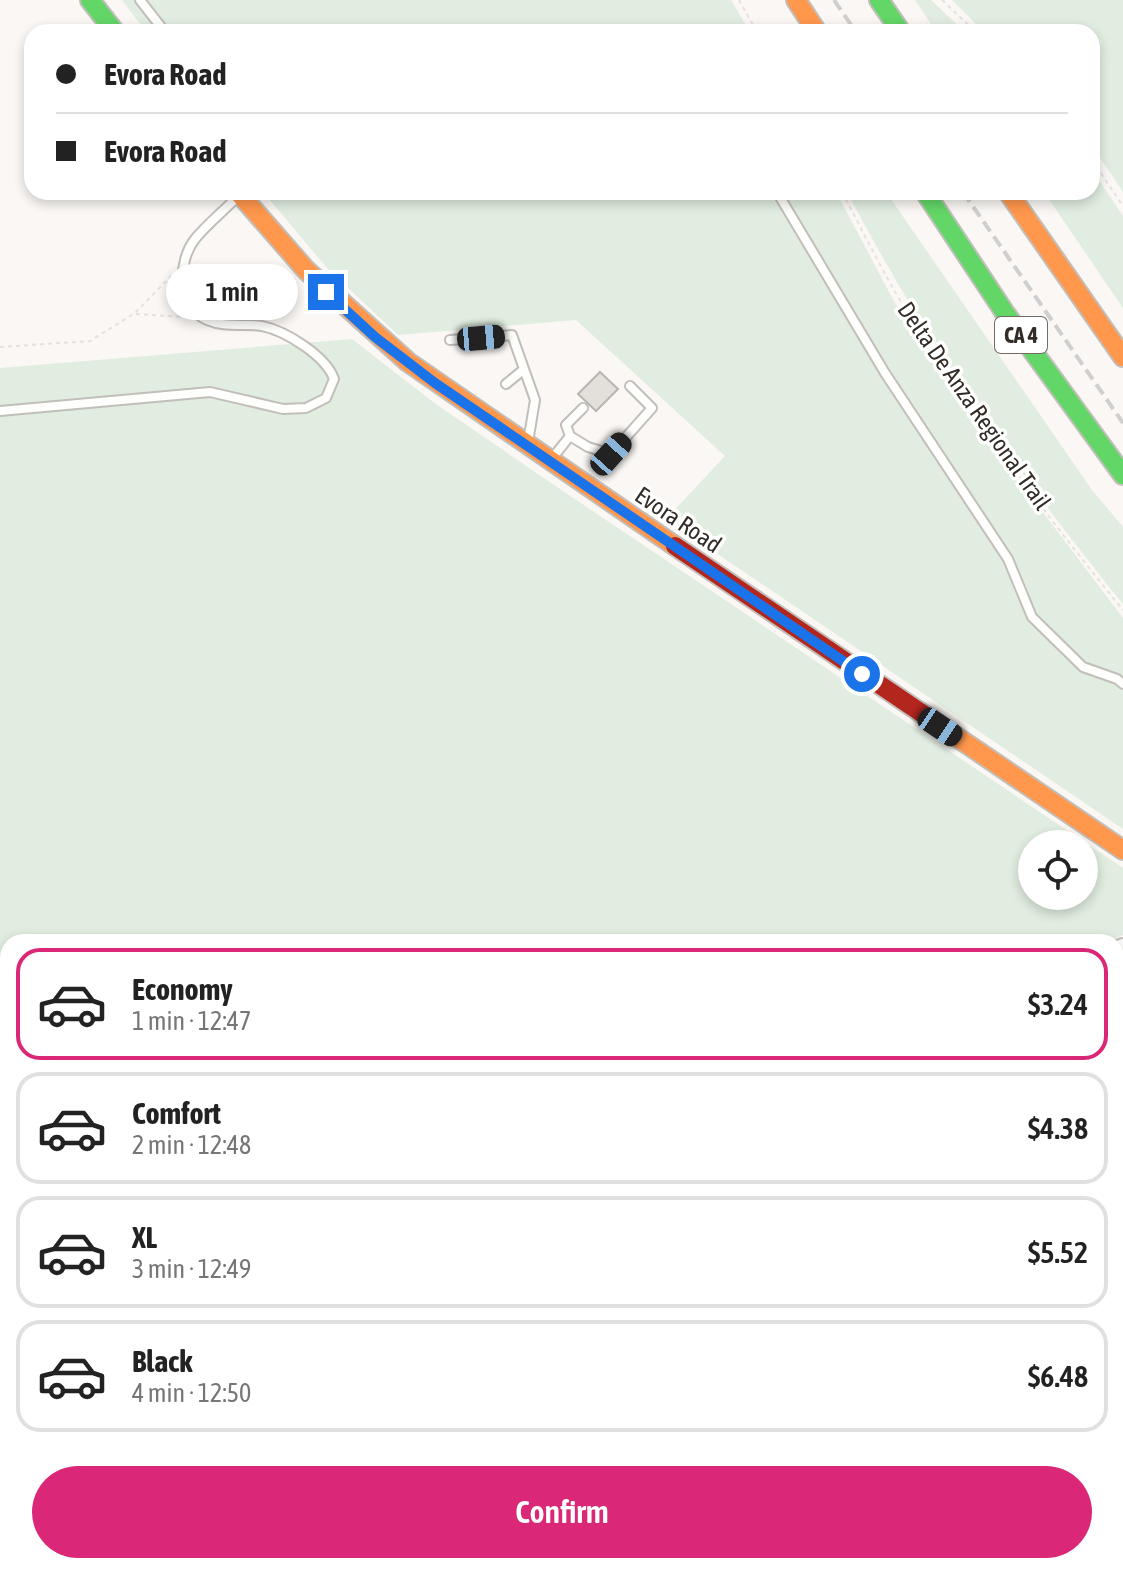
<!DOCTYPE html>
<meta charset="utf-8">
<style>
body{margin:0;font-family:"Asap Condensed",sans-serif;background:#f2f2f2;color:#222;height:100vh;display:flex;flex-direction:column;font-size:30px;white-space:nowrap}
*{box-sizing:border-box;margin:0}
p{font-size:26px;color:#767676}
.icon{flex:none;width:44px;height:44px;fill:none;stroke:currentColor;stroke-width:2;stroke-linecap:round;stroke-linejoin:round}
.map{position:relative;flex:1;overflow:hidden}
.sheet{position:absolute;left:0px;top:934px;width:1124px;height:640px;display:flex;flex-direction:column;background:#fff;border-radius:24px 24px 0 0;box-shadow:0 4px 12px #0003}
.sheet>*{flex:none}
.hud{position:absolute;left:24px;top:24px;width:1076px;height:176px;border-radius:24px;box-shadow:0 4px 12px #0003;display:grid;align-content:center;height:176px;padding:0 32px;background:#fff}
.controls{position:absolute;left:1018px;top:830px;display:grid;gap:16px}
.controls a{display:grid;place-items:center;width:80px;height:80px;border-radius:50%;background:#fff;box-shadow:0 4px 12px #0003;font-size:40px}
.end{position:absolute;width:36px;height:36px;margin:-18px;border:10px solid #1a73e8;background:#fff;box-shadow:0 0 0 4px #fff}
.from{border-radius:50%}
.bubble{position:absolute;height:56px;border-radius:28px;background:#fff;box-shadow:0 4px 12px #0003;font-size:26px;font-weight:600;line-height:56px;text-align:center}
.car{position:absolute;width:24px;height:48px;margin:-24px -12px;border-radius:10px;box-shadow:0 0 6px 2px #0007;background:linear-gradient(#222 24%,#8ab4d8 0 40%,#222 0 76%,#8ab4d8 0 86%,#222 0)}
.hud b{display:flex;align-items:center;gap:28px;height:76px;font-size:30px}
.hud b+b{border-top:2px solid #e0e0e0}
.hud i{width:20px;height:20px;background:#222}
ul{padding:14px 0 0;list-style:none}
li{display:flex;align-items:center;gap:24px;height:112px;margin:0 16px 12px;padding:0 16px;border:4px solid #e0e0e0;border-radius:24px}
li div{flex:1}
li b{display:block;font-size:30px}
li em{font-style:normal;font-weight:600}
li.on{border-color:#db2777}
li>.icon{width:72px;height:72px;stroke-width:1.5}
.primary-button{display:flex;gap:16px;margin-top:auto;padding:16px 32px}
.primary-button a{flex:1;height:92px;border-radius:48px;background:#db2777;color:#fff;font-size:32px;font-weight:600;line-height:92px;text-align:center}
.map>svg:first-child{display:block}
.built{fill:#fcf0e5}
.green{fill:#e1ede0;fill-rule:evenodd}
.building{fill:#e3dfda;stroke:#b9b6b0;stroke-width:2}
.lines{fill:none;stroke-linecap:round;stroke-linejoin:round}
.lane-casing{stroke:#c2beb9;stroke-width:12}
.street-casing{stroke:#c2beb9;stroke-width:20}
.fast-casing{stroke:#c2beb9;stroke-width:22}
.slow-casing{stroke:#c2beb9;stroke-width:22}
.jam-casing{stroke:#c2beb9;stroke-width:22}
.path{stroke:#e3e2e1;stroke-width:2;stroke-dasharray:4 4;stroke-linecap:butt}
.lane{stroke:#fefefd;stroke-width:8}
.street{stroke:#fefefd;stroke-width:16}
.fast{stroke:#63d668;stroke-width:18}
.slow{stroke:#ff974d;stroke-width:18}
.jam{stroke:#b3261e;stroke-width:18}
.rail{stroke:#d0cfcf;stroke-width:4;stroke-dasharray:12 6;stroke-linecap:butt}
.route{stroke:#1a73e8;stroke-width:10}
.labels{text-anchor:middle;stroke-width:7;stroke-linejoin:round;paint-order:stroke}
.shield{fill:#fff;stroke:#706b67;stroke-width:2}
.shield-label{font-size:22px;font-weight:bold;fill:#332c26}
.street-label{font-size:24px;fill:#332c26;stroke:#fff}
</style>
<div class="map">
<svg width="1123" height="1574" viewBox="0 0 1123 1574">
<rect width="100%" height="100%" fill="#faf7f4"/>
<!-- built -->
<path class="built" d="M 8,1438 L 8,1566 L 661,1566 L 655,1574 L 0,1574 L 0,1452 Z"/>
<!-- green -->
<path class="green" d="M 122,0 L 731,0 L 750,32 L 146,32 Z
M 915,0 L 931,0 L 965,32 L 936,32 Z
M 952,0 L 1123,0 L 1123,192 L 1092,146 L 1092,32 L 984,32 Z
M 1092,170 L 1123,216 L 1123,308 L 1044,192 L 1092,192 Z
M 263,192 L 836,192 L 895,303 L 979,428 L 1123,618 L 1123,829 L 666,519 L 725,456 L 576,320 L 398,335 L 328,269 Z
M 847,192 L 886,192 L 1092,490 L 1123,527 L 1123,604 C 1018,475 924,339 847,192 Z
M 352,339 L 437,405 L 563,491 L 1123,868 L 1123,935 L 1107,942 L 8,942 L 8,1438 L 0,1451 L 0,368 ZM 1032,844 L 1084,844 L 1084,896 L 1032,896 Z
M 1123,954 L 1123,1574 L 655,1574 L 661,1566 L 1116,1566 L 1116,957 Z"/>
<!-- building -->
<path class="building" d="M 600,372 L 618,389 L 596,411 L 578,394 Z"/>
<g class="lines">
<defs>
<path id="lane" d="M 140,0 L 165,32
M 777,192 L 885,373 L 1008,559 L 1032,617 L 1083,667 L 1117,679 L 1123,684
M 450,340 L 512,335 L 535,400 L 528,442
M 506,384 L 523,370
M 0,411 L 210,392 L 283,409 L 306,408 L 326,398 L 334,379 C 326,356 286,331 262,326 C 242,323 226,328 207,320 C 177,307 177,262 195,239 C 208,223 225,210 239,195
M 570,436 L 588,447 L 611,454 L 652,408 L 630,386
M 550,461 L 570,436 L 566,425 L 583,408
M 574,1566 L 575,1574"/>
<path id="street" d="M 1116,950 L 1123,947
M 486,1574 L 503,1566"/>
<path id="fast" d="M 90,0 L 115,32
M 879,0 L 901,32
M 925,192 L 1005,313 L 1123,475"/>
<path id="slow" d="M 796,0 L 817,32
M 238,192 L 306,270 L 408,362 L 675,546
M 1008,192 L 1123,357
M 945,729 L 1123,850"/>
<path id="jam" d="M 675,546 L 945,729"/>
</defs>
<!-- lane casing -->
<use href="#lane" class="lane-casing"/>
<!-- street casing -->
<use href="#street" class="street-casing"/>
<!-- fast casing -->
<use href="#fast" class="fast-casing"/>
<!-- slow casing -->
<use href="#slow" class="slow-casing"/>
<!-- jam casing -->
<use href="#jam" class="jam-casing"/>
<!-- path -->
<path class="path" d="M 739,0 L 757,32
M 942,0 L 976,32
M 1092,160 L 1123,206
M 842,192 C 865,235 886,279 912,320 C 975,421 1048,518 1123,610
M 136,314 L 185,317
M 0,347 L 90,341 L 135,313 L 171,276"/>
<!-- lane -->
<use href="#lane" class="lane"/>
<!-- street -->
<use href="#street" class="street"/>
<!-- fast -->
<use href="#fast" class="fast"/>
<!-- slow -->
<use href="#slow" class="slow"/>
<!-- jam -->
<use href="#jam" class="jam"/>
<!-- rail -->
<path class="rail" d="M 834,0 L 856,32
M 963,192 L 1123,423"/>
</g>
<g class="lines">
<!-- route -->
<path class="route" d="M 326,292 L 375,337 L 435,383 L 862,674"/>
</g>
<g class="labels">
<!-- shield labels -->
<rect class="shield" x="995" y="317" width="52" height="36" rx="6"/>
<g class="shield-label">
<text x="1021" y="343">CA 4</text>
</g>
<!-- street labels -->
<g class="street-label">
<text transform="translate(974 406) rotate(55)" y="8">Delta De Anza Regional Trail</text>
<text transform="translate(678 520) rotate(34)" y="8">Evora Road</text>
</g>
</g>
</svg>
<div class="controls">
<a><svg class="icon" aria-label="locate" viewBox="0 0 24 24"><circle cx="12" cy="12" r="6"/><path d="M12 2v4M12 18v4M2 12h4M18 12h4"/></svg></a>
</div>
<i class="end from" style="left:862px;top:674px"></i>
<i class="end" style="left:326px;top:292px"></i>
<div class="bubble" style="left:166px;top:264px;width:132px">1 min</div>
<i class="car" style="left:481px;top:338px;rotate:85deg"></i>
<i class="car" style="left:611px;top:454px;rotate:42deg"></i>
<i class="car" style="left:940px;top:727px;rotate:124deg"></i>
<div class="hud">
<b><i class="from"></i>Evora Road</b>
<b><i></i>Evora Road</b>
</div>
<section class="sheet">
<ul>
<li class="on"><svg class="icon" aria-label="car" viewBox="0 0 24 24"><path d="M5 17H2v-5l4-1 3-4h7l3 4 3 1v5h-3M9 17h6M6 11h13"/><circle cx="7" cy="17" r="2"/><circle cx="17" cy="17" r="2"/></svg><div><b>Economy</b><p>1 min · 12:47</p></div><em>$3.24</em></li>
<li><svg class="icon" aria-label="car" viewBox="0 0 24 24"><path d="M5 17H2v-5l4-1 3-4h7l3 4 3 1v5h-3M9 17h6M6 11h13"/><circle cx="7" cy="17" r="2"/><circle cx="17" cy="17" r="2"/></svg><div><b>Comfort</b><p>2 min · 12:48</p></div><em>$4.38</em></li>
<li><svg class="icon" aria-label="car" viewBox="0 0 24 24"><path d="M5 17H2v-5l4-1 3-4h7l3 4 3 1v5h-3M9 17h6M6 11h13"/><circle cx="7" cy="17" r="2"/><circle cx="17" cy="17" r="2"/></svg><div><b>XL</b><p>3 min · 12:49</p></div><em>$5.52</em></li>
<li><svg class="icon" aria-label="car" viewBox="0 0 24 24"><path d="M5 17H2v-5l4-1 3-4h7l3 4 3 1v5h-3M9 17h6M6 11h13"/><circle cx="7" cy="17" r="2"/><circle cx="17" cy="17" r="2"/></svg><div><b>Black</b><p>4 min · 12:50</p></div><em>$6.48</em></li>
</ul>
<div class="primary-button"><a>Confirm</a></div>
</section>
</div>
